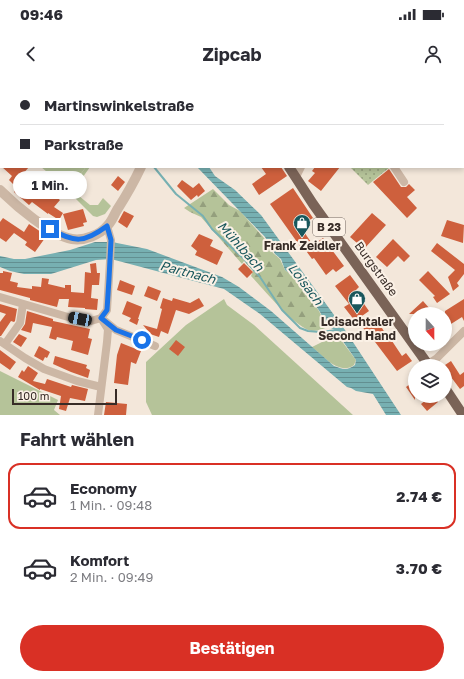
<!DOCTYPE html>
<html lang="de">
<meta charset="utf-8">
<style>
body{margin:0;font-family:"Golos Text",sans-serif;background:#f2f2f3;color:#2b2b33;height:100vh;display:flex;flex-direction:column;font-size:15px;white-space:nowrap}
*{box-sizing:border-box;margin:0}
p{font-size:13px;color:#7c7c81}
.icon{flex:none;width:22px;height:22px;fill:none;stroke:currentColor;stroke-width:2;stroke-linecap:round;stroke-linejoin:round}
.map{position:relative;height:335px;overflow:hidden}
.sheet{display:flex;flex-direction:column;background:#fff;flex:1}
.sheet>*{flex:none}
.top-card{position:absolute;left:0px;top:0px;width:464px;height:88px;box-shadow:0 2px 6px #0003;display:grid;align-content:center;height:88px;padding:0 20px;background:#fff}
.needle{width:26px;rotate:159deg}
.fabs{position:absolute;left:408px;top:227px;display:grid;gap:8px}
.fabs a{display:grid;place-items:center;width:44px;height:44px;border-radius:50%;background:#fff;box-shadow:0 2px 6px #0003;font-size:20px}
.scale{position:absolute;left:12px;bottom:10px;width:105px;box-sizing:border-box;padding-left:4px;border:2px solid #372c27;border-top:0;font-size:11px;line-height:14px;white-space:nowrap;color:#372c27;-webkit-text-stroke:3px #fbf1e6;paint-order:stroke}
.end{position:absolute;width:18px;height:18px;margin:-9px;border:5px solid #1a73e8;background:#fff;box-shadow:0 0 0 2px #fff}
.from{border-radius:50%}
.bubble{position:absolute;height:28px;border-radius:14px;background:#fff;box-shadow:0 2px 6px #0003;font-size:13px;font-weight:700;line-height:28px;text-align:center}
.car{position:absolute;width:12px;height:24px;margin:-12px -6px;border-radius:5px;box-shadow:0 0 3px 1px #0007;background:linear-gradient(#222 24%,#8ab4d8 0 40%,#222 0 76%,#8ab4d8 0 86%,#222 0)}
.top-card b{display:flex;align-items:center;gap:14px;height:38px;font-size:15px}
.top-card b+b{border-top:1px solid #e1e1e2}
.top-card i{width:10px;height:10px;background:#2b2b33}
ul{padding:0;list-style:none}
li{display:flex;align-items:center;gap:12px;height:66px;margin:0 8px 6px;padding:0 12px;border:2px solid transparent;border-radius:12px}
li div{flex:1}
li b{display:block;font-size:15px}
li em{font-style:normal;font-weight:700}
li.active{border-color:#d93025}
li>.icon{width:36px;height:36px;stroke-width:1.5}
h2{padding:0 20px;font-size:18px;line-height:48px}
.cta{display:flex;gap:8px;margin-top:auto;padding:8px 20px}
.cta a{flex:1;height:46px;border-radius:24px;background:#d93025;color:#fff;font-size:16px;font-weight:700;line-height:46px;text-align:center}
.status{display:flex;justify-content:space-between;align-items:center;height:28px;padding:0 20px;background:#fff;direction:ltr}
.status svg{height:11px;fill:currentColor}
header{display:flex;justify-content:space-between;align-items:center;height:52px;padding:0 20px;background:#fff;font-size:18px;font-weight:700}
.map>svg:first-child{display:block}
.grass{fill:#b5c399}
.forest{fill:url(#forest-firs)}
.park{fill:url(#park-crowns)}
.garden{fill:url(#garden-dots)}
.water{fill:url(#water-rules)}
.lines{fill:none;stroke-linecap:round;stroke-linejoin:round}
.stream{stroke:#77b0b2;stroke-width:2}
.building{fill:#ce603d}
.minor{stroke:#ccb7a5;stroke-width:8}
.tertiary{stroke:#ccb7a5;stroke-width:10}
.primary{stroke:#7a6357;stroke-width:10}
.route{stroke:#1a73e8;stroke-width:5}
.labels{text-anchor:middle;stroke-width:4;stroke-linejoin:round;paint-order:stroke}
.shield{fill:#fbf1e6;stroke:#726760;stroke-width:1}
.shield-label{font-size:11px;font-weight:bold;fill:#372c27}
.poi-label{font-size:12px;font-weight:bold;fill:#372c27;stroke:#fbf1e6}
.street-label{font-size:12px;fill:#372c27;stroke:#fbf1e6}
.water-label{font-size:13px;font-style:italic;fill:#19575c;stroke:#fbf1e6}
</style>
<div class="status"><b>09:46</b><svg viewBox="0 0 49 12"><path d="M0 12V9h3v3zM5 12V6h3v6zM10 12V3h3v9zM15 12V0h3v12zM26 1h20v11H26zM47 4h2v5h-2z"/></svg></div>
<header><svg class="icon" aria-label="back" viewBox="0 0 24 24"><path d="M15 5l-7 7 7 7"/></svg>Zipcab<svg class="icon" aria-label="person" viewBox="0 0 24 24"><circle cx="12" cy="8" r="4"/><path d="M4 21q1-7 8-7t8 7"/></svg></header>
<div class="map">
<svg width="464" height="335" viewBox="0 0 464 335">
<defs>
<pattern id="forest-firs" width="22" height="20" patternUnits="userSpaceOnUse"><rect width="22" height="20" fill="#b5c399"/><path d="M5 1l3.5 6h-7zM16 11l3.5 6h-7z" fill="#949f7d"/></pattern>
<pattern id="park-crowns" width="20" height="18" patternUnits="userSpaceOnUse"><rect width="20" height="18" fill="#b5c399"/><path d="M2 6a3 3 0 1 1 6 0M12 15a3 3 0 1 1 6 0" fill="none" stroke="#949f7d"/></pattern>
<pattern id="garden-dots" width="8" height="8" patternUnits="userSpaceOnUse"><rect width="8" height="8" fill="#b5c399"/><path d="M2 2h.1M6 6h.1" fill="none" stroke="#949f7d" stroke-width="1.8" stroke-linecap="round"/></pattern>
<pattern id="water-rules" width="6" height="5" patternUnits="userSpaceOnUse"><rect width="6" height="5" fill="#77b0b2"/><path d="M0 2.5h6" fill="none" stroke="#628f91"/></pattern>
</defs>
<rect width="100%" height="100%" fill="#f3e7da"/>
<!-- grass -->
<path class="grass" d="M 86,87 L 90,87 L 73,111 L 90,125 L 98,125 L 103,118 L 111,126 L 105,134 L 97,137 L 93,136 L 68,111 Z
M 224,219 L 227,225 L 254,245 L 353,335 L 152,335 L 146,322 L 146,282 L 186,245 Z
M 329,252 L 335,252 L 356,280 L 354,285 C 340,296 323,276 312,267 L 324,261 Z
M 0,291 L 58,320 L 54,330 L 60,335 L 0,335 Z"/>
<!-- forest -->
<path class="forest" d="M 213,109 L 229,125 L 240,131 L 264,158 L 273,173 L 280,179 L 285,190 L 293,196 L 305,212 L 319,231 L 327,247 C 321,251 311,252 306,249 C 288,239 265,211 251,196 L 253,191 L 244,181 L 242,184 L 201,137 L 190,132 L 184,128 Z"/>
<!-- park -->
<path class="park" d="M 41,87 L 86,87 L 68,111 L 52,96 Z"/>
<!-- garden -->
<path class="garden" d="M 352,87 L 390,87 L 368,105 L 351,88 Z"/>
<!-- water -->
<path class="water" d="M 197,87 L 209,87 L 215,96 L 235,110 L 261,135 L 345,250 L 401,335 L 386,335 L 373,314 L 356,311 L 351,308 L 347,307 L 260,234 L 224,209 L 111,179 L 96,180 L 51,194 L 24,194 L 10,191 L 0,187 L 0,176 L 14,179 L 25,179 L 70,170 L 95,162 L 112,162 L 147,169 L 222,197 L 239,207 L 271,231 L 334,286 C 342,289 347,291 355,285 L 356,280 L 335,250 L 327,246 L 320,232 L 306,212 L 293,196 L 285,190 L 281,179 L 275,174 L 265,157 Z"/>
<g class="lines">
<!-- stream -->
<path class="stream" d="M 127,1 L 128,0
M 154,87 L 176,114 L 203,136 L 212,149 L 245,180 L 260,197 L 282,230 L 300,248 L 308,251 L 320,252 L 337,250"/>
</g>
<!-- building -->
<path class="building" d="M 2,87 L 29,87 L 22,95 L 34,105 L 37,102 L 60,120 L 54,127 L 63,133 L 59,140 L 48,133 L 48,134 L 32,122 L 29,125 L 14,112 L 17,108 L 9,100 L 12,96 Z
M 261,87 L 281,87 L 287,96 L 259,115 L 252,104 L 266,94 Z
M 315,87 L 340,87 L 321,111 L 308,101 L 315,93 L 312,91 Z
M 389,89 L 401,107 L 406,107 L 409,104 L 415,110 L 407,117 L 417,128 L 407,138 L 373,102 Z
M 118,96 L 125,102 L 118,111 L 111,105 Z
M 182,100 L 193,108 L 199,103 L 205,111 L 198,117 L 197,115 L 191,120 L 177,106 Z
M 293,108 L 313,138 L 300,146 L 313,165 L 323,158 L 344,186 L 336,192 L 333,189 L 326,195 L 314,178 L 312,179 L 304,168 L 302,169 L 270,124 Z
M 83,129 L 87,142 L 83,143 L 84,146 L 68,150 L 63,134 Z
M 124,131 L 134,136 L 127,148 L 118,142 Z
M 372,133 L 386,145 L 364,169 L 350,157 Z
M 3,138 L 24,152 L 29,144 L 41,152 L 39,154 L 45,158 L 35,172 L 25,165 L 27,162 L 14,153 L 6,162 L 0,158 L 0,142 Z
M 447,140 L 464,145 L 463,163 L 441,156 Z
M 199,154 L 213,160 L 210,166 L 223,172 L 217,185 L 195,175 L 197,171 L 191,166 Z
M 393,159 L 410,176 L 404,182 L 398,176 L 387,187 L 376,177 Z
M 437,163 L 464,184 L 464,194 L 457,203 L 459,206 L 453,211 L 448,197 L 455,190 L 431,171 Z
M 96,183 L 97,193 L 100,193 L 99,205 L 92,205 L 91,218 L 98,219 L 97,230 L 85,229 L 85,228 L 68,227 L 69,219 L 59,219 L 57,227 L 30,220 L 30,218 L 0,210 L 0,193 L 3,193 L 3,191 L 12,193 L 10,201 L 18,203 L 17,207 L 32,209 L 32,206 L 41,207 L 42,198 L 49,199 L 48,204 L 65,208 L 65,205 L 71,205 L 71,212 L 84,213 L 85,192 L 91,193 L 90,184 Z
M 244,183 L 253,192 L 247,198 L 238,189 Z
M 428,191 L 450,214 L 437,223 L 433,217 L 435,216 L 419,200 Z
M 350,195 L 359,207 L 355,211 L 369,231 L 355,241 L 344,227 L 349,224 L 335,206 Z
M 120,200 L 135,206 L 132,215 L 117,210 Z
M 148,206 L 161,211 L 157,221 L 144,216 Z
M 163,218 L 172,221 L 173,218 L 190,223 L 199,218 L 204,226 L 189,234 L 176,230 L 168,254 L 161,251 L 159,257 L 147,253 L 148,251 L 143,245 L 157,249 L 162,229 L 160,228 Z
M 464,219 L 464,241 L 462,237 L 451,244 L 445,235 L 445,231 Z
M 127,221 L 142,227 L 138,239 L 139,239 L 137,245 L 129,241 L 131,238 L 122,234 Z
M 423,221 L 430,229 L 423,234 L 409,234 Z
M 0,224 L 17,229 L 15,241 L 14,242 L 11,241 L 1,256 L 0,256 L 0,242 L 6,234 L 0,232 Z
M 27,231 L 53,239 L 53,241 L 90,249 L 88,258 L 92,259 L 88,275 L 71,270 L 73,261 L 57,257 L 56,260 L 49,258 L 52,247 L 33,243 L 31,253 L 21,250 L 25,244 Z
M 376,238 L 385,253 L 386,252 L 402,276 L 406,273 L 412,281 L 397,291 L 369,254 L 368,255 L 362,246 Z
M 19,254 L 27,258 L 21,267 L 13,262 Z
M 176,260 L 185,267 L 178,276 L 169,269 Z
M 121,263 L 141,271 L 136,284 L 131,282 L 128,305 L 114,303 L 117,275 Z
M 39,266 L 50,272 L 47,278 L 45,277 L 43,281 L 34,276 Z
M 0,270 L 16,282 L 10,290 L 0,283 Z
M 55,276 L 87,285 L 86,288 L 90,290 L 88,298 L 71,292 L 53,284 Z
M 451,281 L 460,295 L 464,292 L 464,306 L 460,309 L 451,297 L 449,299 L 445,294 L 445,285 Z
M 28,286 L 38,293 L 33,301 L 45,304 L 47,299 L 71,307 L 72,305 L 88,309 L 85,321 L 70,318 L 66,331 L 59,329 L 61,316 L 40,309 L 40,310 L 18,297 L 22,290 L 24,292 Z
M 415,300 L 415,320 L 406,307 Z
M 431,316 L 434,316 L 438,322 L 427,331 L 421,324 Z
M 106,322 L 127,324 L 126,335 L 104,335 Z"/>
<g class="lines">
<!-- minor -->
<path class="minor" d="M 345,0 L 347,1
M 339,1 L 339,0
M 451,1 L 453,0
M 463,62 L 464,62
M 394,87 L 404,102
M 296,97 L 301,87
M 0,217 L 68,237 L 91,241 L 101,238
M 101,238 L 107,230 L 110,181 L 111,160 L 107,146
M 105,241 L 116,250 L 155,266
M 0,261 L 25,278 L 44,289 L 77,301 L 101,307
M 5,264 L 20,243 L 23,224
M 428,284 L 436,279 L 464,251
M 98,335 L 107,262 L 108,249 L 101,238"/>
<!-- tertiary -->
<path class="tertiary" d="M 171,1 L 172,0
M 0,110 C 16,126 50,155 72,159 C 84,161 100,155 108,145 C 112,141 114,135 117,130 C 126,116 134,102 141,87"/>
<!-- primary -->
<path class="primary" d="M 255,0 L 255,1
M 289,87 L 313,124 L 429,286
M 445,308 L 463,335"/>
</g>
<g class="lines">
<!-- route -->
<path class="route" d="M 50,149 C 75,163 84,163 107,146 L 111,160 L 109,199 L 107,230 L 101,238 L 116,250 L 142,260"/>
</g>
<!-- icons -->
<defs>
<symbol id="shop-pin" viewBox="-11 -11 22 30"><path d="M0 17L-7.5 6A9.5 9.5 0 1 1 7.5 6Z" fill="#19575c" stroke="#fbf1e6"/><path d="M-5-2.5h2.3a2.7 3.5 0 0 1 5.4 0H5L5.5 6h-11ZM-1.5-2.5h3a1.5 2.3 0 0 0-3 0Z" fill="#fff"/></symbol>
</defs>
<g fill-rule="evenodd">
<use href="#shop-pin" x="292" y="133" width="20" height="27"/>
<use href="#shop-pin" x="347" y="209" width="20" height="27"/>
</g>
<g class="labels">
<!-- shield labels -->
<rect class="shield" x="313" y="138" width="32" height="18" rx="3"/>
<g class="shield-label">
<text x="329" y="151">B 23</text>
</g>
<!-- poi labels -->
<g class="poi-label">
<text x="302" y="170">Frank Zeidler</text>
<text x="357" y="246">Loisachtaler<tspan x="357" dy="14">Second Hand</tspan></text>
</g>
<!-- street labels -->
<g class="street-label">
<text transform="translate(376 189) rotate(54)" y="4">Burgstraße</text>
</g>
<!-- water labels -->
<g class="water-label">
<text transform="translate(241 166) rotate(48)" y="5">Mühlbach</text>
<text transform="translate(188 192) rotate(15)" y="5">Partnach</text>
<text transform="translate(306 204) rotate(53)" y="5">Loisach</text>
</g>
</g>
</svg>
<div class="fabs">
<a><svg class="needle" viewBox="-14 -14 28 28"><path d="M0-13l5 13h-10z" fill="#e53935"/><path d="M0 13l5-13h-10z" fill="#7c7c81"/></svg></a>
<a><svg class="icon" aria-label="layers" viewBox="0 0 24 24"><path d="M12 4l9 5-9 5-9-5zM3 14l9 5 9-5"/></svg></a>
</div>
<div class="scale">100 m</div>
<i class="end from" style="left:142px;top:260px"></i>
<i class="end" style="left:50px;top:149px"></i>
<div class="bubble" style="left:13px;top:91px;width:74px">1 Min.</div>
<i class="car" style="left:80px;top:239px;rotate:281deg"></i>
<div class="top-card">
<b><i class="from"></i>Martinswinkelstraße</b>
<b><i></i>Parkstraße</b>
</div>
</div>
<section class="sheet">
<h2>Fahrt wählen</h2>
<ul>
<li class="active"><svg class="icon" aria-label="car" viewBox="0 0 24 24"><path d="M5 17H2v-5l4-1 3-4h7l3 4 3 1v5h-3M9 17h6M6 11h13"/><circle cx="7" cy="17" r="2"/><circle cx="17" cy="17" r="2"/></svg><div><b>Economy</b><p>1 Min. · 09:48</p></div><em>2.74 €</em></li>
<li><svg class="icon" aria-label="car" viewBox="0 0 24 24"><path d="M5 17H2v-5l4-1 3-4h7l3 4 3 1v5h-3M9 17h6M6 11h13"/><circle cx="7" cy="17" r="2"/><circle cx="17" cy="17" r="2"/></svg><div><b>Komfort</b><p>2 Min. · 09:49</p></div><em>3.70 €</em></li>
</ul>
<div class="cta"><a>Bestätigen</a></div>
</section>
